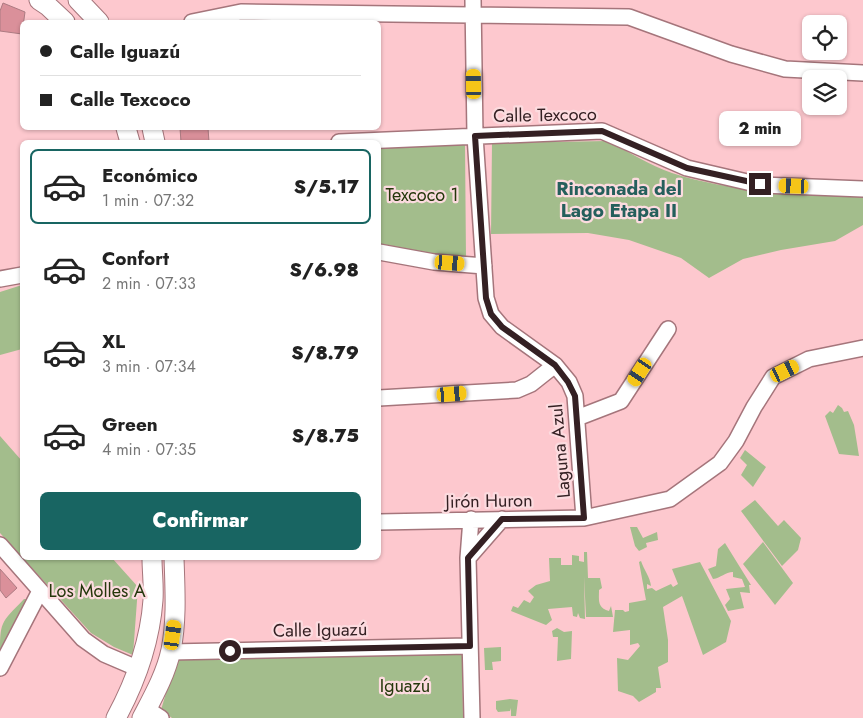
<!DOCTYPE html>
<html lang="es">
<meta charset="utf-8">
<style>
body{margin:0;font-family:Jost,sans-serif;background:#f2f2f2;color:#222;height:100vh;display:flex;flex-direction:column;font-size:19px;white-space:nowrap}
*{box-sizing:border-box;margin:0}
p{font-size:16px;color:#767676}
.icon{flex:none;width:28px;height:28px;fill:none;stroke:currentColor;stroke-width:2;stroke-linecap:round;stroke-linejoin:round}
.map{position:relative;flex:1;overflow:hidden}
.panel{position:absolute;left:20px;top:140px;width:361px;height:420px;display:flex;flex-direction:column;background:#fff;border-radius:8px;box-shadow:0 1px 4px #0004}
.panel>*{flex:none}
.hud{position:absolute;left:20px;top:20px;width:361px;height:110px;border-radius:8px;box-shadow:0 1px 4px #0004;display:grid;align-content:center;height:110px;padding:0 20px;background:#fff}
.tools{position:absolute;left:802px;top:15px;display:grid;gap:10px}
.tools a{display:grid;place-items:center;width:45px;height:45px;border-radius:8px;background:#fff;box-shadow:0 1px 4px #0004;font-size:25px}
.end{position:absolute;width:22px;height:22px;margin:-11px;border:6px solid #342023;background:#fff;box-shadow:0 0 0 2px #fff}
.from{border-radius:50%}
.bubble{position:absolute;height:35px;border-radius:8px;background:#fff;box-shadow:0 1px 4px #0004;font-size:16px;font-weight:800;line-height:35px;text-align:center}
.car{position:absolute;width:15px;height:30px;margin:-15px -8px;border-radius:6px;box-shadow:0 0 4px 1px #0007;background:linear-gradient(#f5c518 24%,#345 0 40%,#f5c518 0 76%,#345 0 86%,#f5c518 0)}
.hud b{display:flex;align-items:center;gap:18px;height:48px;font-size:19px}
.hud b+b{border-top:1px solid #e0e0e0}
.hud i{width:12px;height:12px;background:#222}
ul{padding:9px 0 0;list-style:none}
li{display:flex;align-items:center;gap:15px;height:75px;margin:0 10px 8px;padding:0 10px;border:2px solid transparent;border-radius:8px}
li div{flex:1}
li b{display:block;font-size:19px}
li em{font-style:normal;font-weight:800}
li.selected{border-color:#186562}
li>.icon{width:45px;height:45px;stroke-width:1.5}
.primary-button{display:flex;gap:10px;margin-top:auto;padding:10px 20px}
.primary-button a{flex:1;height:58px;border-radius:8px;background:#186562;color:#fff;font-size:20px;font-weight:800;line-height:58px;text-align:center}
.map>svg:first-child{display:block}
.green{fill:#a3bd8c}
.building{fill:#da909a;stroke:#ac7b82}
.lines{fill:none;stroke-linecap:round;stroke-linejoin:round}
.minor-casing{stroke:#a5757b;stroke-width:18}
.tertiary-casing{stroke:#a5757b;stroke-width:21}
.minor{stroke:#fff;stroke-width:15}
.tertiary{stroke:#fff;stroke-width:19}
.route{stroke:#342023;stroke-width:6}
.labels{text-anchor:middle;stroke-width:4.5;stroke-linejoin:round;paint-order:stroke}
.street-label{font-size:18px;fill:#342023;stroke:#fcdbdf}
.park-label{font-size:18px;fill:#24370b;stroke:#fcdbdf}
.neighbourhood-label{font-size:19px;font-weight:bold;fill:#255f5c;stroke:#fcdbdf}
</style>
<div class="map">
<svg width="863" height="718" viewBox="0 0 863 718">
<rect width="100%" height="100%" fill="#fdc8ce"/>
<!-- green -->
<path class="green" d="M 607,141 C 628,151 651,166 672,173 C 733,193 799,193 863,195 L 863,225 L 835,241 L 781,250 L 743,259 L 709,278 L 681,258 L 629,240 L 588,233 L 491,234 L 492,143 Z
M 379,144 L 465,144 L 466,259 L 379,245 Z
M 22,285 L 22,349 L 0,355 L 0,292 Z
M 838,405 L 842,408 L 844,412 L 848,411 L 854,425 L 859,456 L 839,454 L 825,416 L 830,411 L 833,413 Z
M 0,436 L 22,461 L 22,558 L 112,558 L 138,587 L 133,655 L 114,647 L 91,633 L 0,533 Z
M 745,450 L 766,467 L 753,487 L 741,475 L 747,465 L 740,458 Z
M 755,500 L 778,526 L 784,520 L 801,538 L 798,550 L 782,566 L 741,511 Z
M 630,527 L 637,527 L 643,538 L 657,532 L 658,540 L 646,543 L 647,547 L 639,551 L 635,546 Z
M 763,542 L 793,583 L 775,605 L 743,564 Z
M 725,543 L 751,585 L 749,585 L 750,593 L 740,592 L 744,608 L 728,611 L 725,605 L 730,599 L 726,589 L 745,587 L 742,579 L 733,577 L 733,572 C 725,572 721,578 713,579 L 708,569 L 716,566 L 718,549 Z
M 584,552 L 587,552 L 588,578 L 600,578 L 602,588 L 599,590 C 599,600 597,608 609,611 L 611,606 L 613,617 L 586,617 L 584,576 L 585,619 L 580,618 L 578,613 L 577,617 L 573,616 L 572,607 L 548,609 L 552,620 L 546,625 L 511,611 L 513,606 L 518,608 L 524,600 L 530,603 L 534,597 L 528,591 L 536,585 L 550,581 L 549,558 L 561,558 L 561,565 L 572,565 L 572,555 L 579,556 L 579,561 L 584,562 Z
M 641,561 C 644,570 650,577 651,586 L 647,584 L 647,589 L 652,588 L 656,591 L 671,584 L 673,587 L 678,584 L 672,569 L 700,562 L 731,621 L 726,642 L 703,655 L 682,596 L 663,607 L 668,640 L 668,662 L 658,667 L 661,688 L 656,688 L 656,692 L 639,702 L 633,696 L 618,691 L 617,658 L 628,660 L 640,646 L 638,643 L 630,645 L 630,630 L 613,632 L 615,610 L 623,610 L 625,612 L 629,611 L 629,603 L 646,600 L 639,562 Z
M 24,599 L 33,600 L 0,657 C 0,621 0,624 24,599 Z
M 557,628 L 564,632 L 572,631 L 571,659 L 557,661 L 558,637 L 553,637 L 552,631 Z
M 501,647 L 501,661 L 492,662 L 493,670 L 485,670 L 484,648 Z
M 462,653 L 463,718 L 172,718 L 161,710 L 176,659 Z
M 510,699 L 518,700 L 516,716 L 511,716 L 511,708 L 510,711 L 498,712 L 496,709 L 496,701 Z"/>
<!-- building -->
<path class="building" d="M 3,3 L 25,12 L 22,34 L 0,31 L 0,11 Z
M 180,128 L 208,128 L 209,142 L 181,142 Z
M 0,569 L 17,588 L 6,598 L 0,590 Z"/>
<g class="lines">
<defs>
<path id="minor" d="M 473,0 L 475,136 L 486,298 L 491,314 L 502,327 L 555,365 L 569,382 L 575,396 L 584,518
M 192,22 L 241,12 L 629,17 L 731,54 L 785,69 L 863,73
M 339,142 L 602,131 L 687,168 L 760,185 L 863,189
M 379,252 L 434,262 L 484,266
M 0,279 L 22,275
M 379,398 L 517,390 L 531,384 L 555,365
M 577,418 L 621,401 L 668,329
M 471,519 L 468,558 L 472,718
M 379,522 L 584,518 L 670,499 L 720,463 L 736,441 L 754,407 L 773,377 L 809,359 L 863,348
M 0,545 L 83,639 L 104,654 L 139,669
M 468,558 L 502,519
M 170,652 L 469,646
M 0,668 L 40,591
M 147,709 L 161,718"/>
<path id="tertiary" d="M 39,0 L 48,6 L 65,22
M 78,0 L 99,22
M 126,128 L 130,142
M 152,128 L 155,142
M 116,718 C 136,681 150,642 153,600 C 154,586 152,572 152,558
M 142,718 C 153,697 166,674 171,650 C 177,620 175,589 174,558"/>
</defs>
<!-- minor casing -->
<use href="#minor" class="minor-casing"/>
<!-- tertiary casing -->
<use href="#tertiary" class="tertiary-casing"/>
<!-- minor -->
<use href="#minor" class="minor"/>
<!-- tertiary -->
<use href="#tertiary" class="tertiary"/>
</g>
<g class="lines">
<!-- route -->
<path class="route" d="M 230,651 L 470,646 L 468,558 L 502,519 L 584,518 L 575,396 L 568,382 L 555,365 L 502,327 L 491,314 L 486,298 L 475,136 L 602,131 L 687,168 L 760,184"/>
</g>
<g class="labels">
<!-- street labels -->
<g class="street-label">
<text transform="translate(545 115) rotate(-1)" y="6">Calle Texcoco</text>
<text transform="translate(560 451) rotate(-95)" y="6">Laguna Azul</text>
<text transform="translate(489 501) rotate(-1)" y="6">Jirón Huron</text>
<text transform="translate(320 630) rotate(-1)" y="6">Calle Iguazú</text>
</g>
<!-- park labels -->
<g class="park-label">
<text x="422" y="201">Texcoco 1</text>
<text x="97" y="597">Los Molles A</text>
<text x="405" y="692">Iguazú</text>
</g>
<!-- neighbourhood labels -->
<g class="neighbourhood-label">
<text x="619" y="195">Rinconada del<tspan x="619" dy="22">Lago Etapa II</tspan></text>
</g>
</g>
</svg>
<div class="tools">
<a><svg class="icon" aria-label="locate" viewBox="0 0 24 24"><circle cx="12" cy="12" r="6"/><path d="M12 2v4M12 18v4M2 12h4M18 12h4"/></svg></a>
<a><svg class="icon" aria-label="layers" viewBox="0 0 24 24"><path d="M12 4l9 5-9 5-9-5zM3 14l9 5 9-5"/></svg></a>
</div>
<i class="end from" style="left:230px;top:651px"></i>
<i class="end" style="left:760px;top:184px"></i>
<div class="bubble" style="left:719px;top:111px;width:82px">2 min</div>
<i class="car" style="left:474px;top:84px;rotate:359deg"></i>
<i class="car" style="left:794px;top:186px;rotate:272deg"></i>
<i class="car" style="left:450px;top:263px;rotate:94deg"></i>
<i class="car" style="left:785px;top:371px;rotate:64deg"></i>
<i class="car" style="left:640px;top:372px;rotate:213deg"></i>
<i class="car" style="left:452px;top:394px;rotate:86deg"></i>
<i class="car" style="left:173px;top:635px;rotate:8deg"></i>
<div class="hud">
<b><i class="from"></i>Calle Iguazú</b>
<b><i></i>Calle Texcoco</b>
</div>
<section class="panel">
<ul>
<li class="selected"><svg class="icon" aria-label="car" viewBox="0 0 24 24"><path d="M5 17H2v-5l4-1 3-4h7l3 4 3 1v5h-3M9 17h6M6 11h13"/><circle cx="7" cy="17" r="2"/><circle cx="17" cy="17" r="2"/></svg><div><b>Económico</b><p>1 min · 07:32</p></div><em>S/5.17</em></li>
<li><svg class="icon" aria-label="car" viewBox="0 0 24 24"><path d="M5 17H2v-5l4-1 3-4h7l3 4 3 1v5h-3M9 17h6M6 11h13"/><circle cx="7" cy="17" r="2"/><circle cx="17" cy="17" r="2"/></svg><div><b>Confort</b><p>2 min · 07:33</p></div><em>S/6.98</em></li>
<li><svg class="icon" aria-label="car" viewBox="0 0 24 24"><path d="M5 17H2v-5l4-1 3-4h7l3 4 3 1v5h-3M9 17h6M6 11h13"/><circle cx="7" cy="17" r="2"/><circle cx="17" cy="17" r="2"/></svg><div><b>XL</b><p>3 min · 07:34</p></div><em>S/8.79</em></li>
<li><svg class="icon" aria-label="car" viewBox="0 0 24 24"><path d="M5 17H2v-5l4-1 3-4h7l3 4 3 1v5h-3M9 17h6M6 11h13"/><circle cx="7" cy="17" r="2"/><circle cx="17" cy="17" r="2"/></svg><div><b>Green</b><p>4 min · 07:35</p></div><em>S/8.75</em></li>
</ul>
<div class="primary-button"><a>Confirmar</a></div>
</section>
</div>
